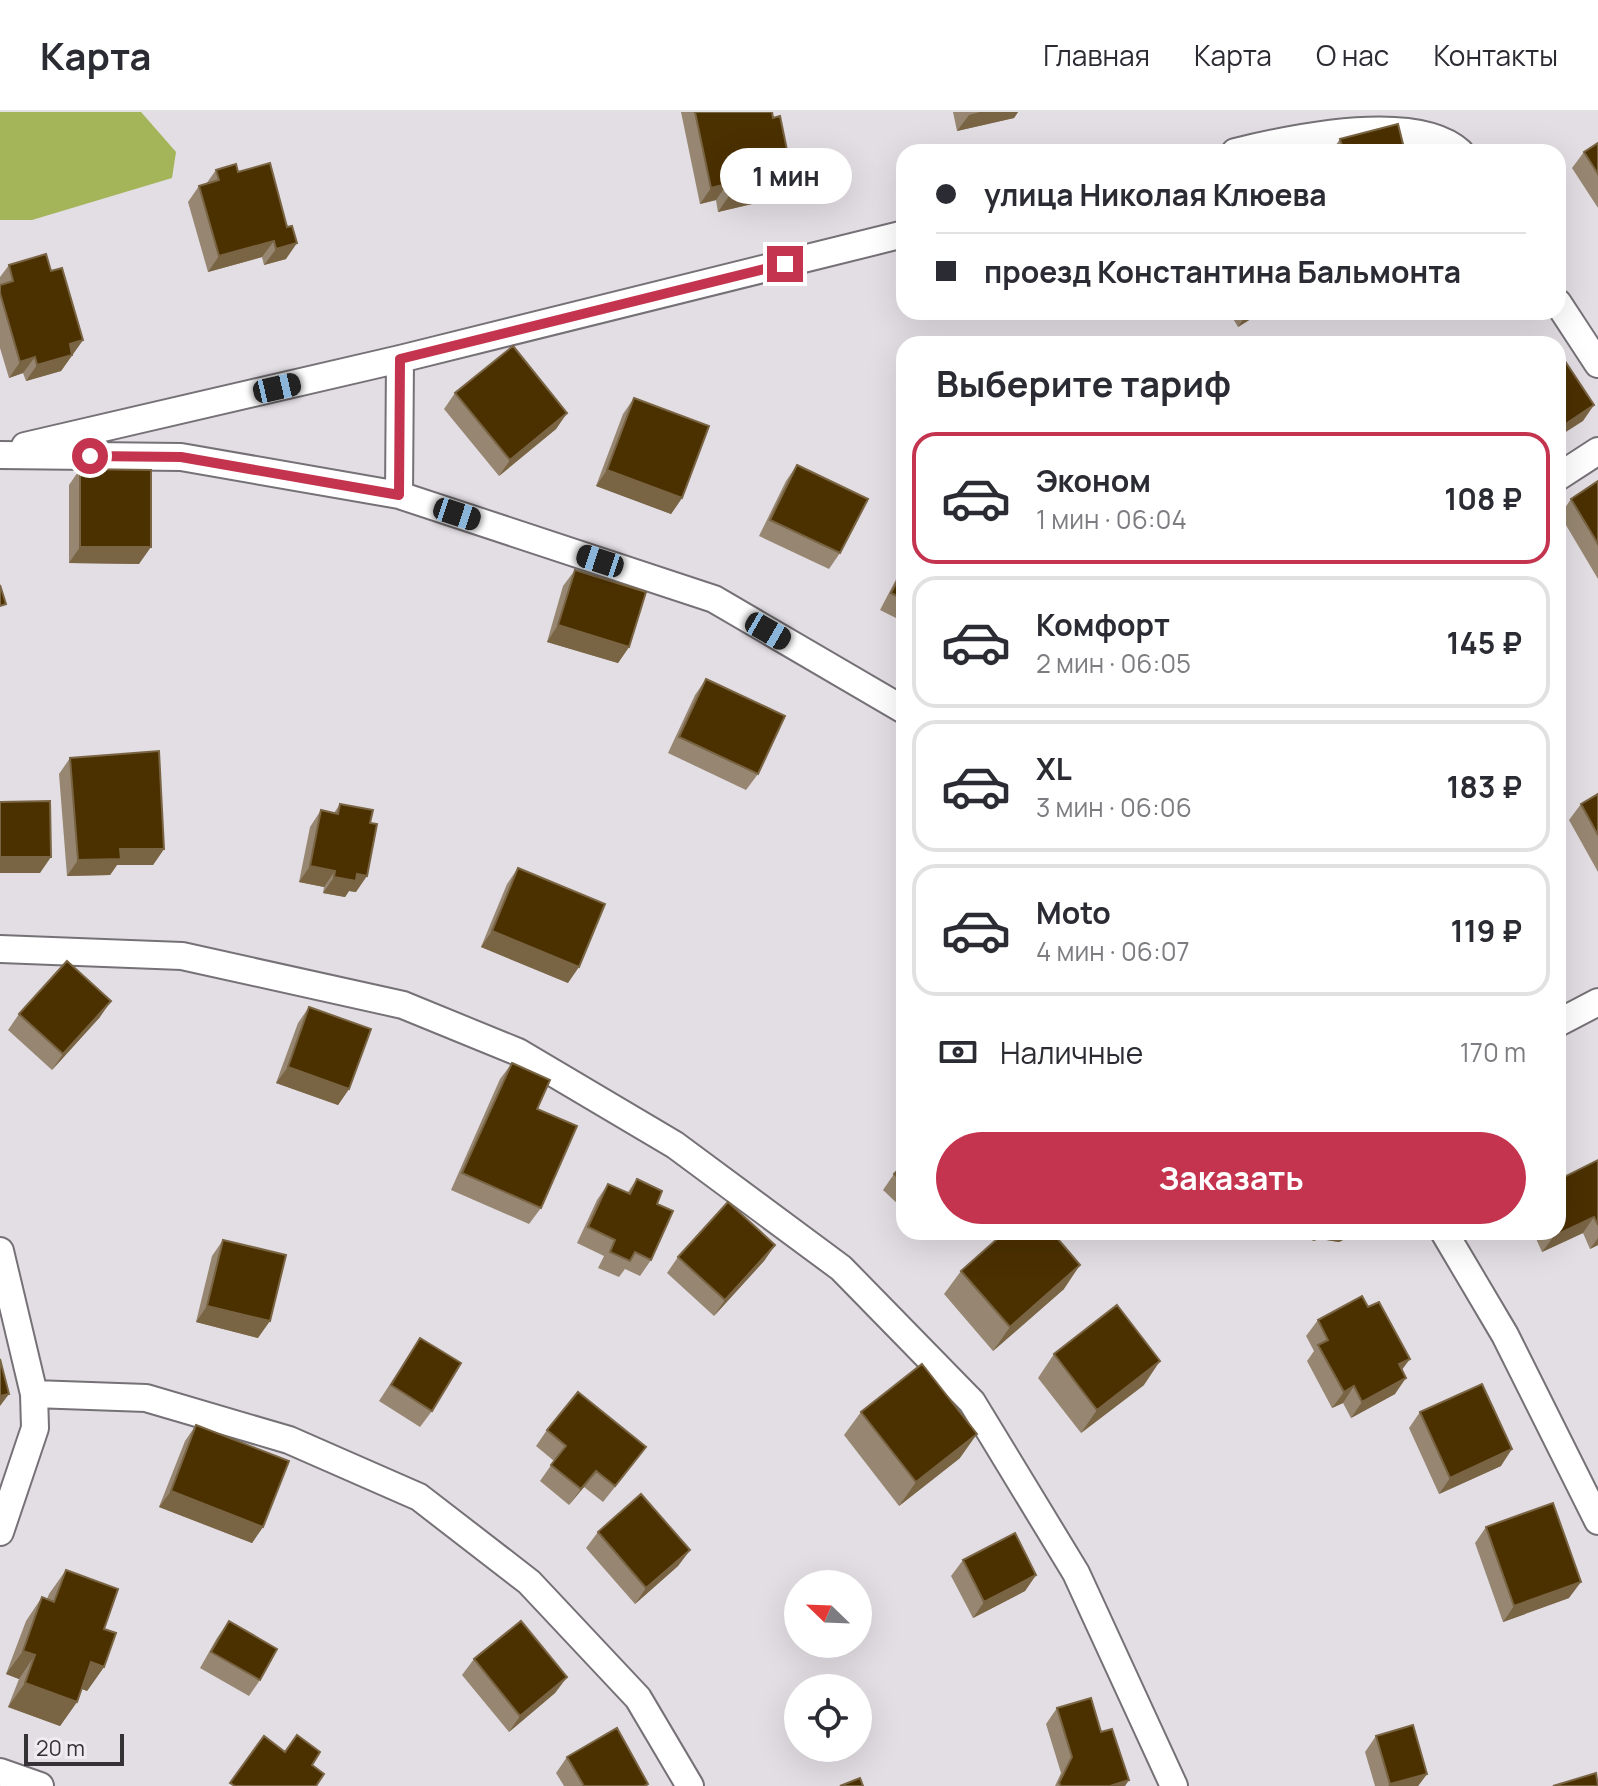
<!DOCTYPE html>
<html lang="ru">
<meta charset="utf-8">
<style>
body{margin:0;font-family:Manrope,sans-serif;background:#f2f2f3;color:#2b2b33;height:100vh;display:flex;flex-direction:column;font-size:30px;white-space:nowrap}
*{box-sizing:border-box;margin:0}
p{font-size:26px;color:#7c7c81}
.icon{flex:none;width:44px;height:44px;fill:none;stroke:currentColor;stroke-width:2;stroke-linecap:round;stroke-linejoin:round}
.map{position:relative;flex:1;overflow:hidden}
.side{position:absolute;left:896px;top:224px;width:670px;height:904px;display:flex;flex-direction:column;background:#fff;border-radius:24px;box-shadow:0 8px 32px #0002}
.side>*{flex:none}
.hud{position:absolute;left:896px;top:32px;width:670px;height:176px;border-radius:24px;box-shadow:0 8px 32px #0002;display:grid;align-content:center;height:176px;padding:0 40px;background:#fff}
.needle{width:52px;rotate:293deg}
.tools{position:absolute;left:784px;top:1458px;display:grid;gap:16px}
.tools a{display:grid;place-items:center;width:88px;height:88px;border-radius:50%;background:#fff;box-shadow:0 8px 32px #0002;font-size:40px}
.scale{position:absolute;left:24px;bottom:20px;width:100px;box-sizing:border-box;padding-left:8px;border:4px solid #343234;border-top:0;font-size:22px;line-height:28px;white-space:nowrap;color:#343234;-webkit-text-stroke:6px #f0ebf0;paint-order:stroke}
.end{position:absolute;width:36px;height:36px;margin:-18px;border:10px solid #c4344f;background:#fff;box-shadow:0 0 0 4px #fff}
.from{border-radius:50%}
.bubble{position:absolute;height:56px;border-radius:28px;background:#fff;box-shadow:0 8px 32px #0002;font-size:26px;font-weight:700;line-height:56px;text-align:center}
.car{position:absolute;width:24px;height:48px;margin:-24px -12px;border-radius:10px;box-shadow:0 0 6px 2px #0007;background:linear-gradient(#222 24%,#8ab4d8 0 40%,#222 0 76%,#8ab4d8 0 86%,#222 0)}
.hud b{display:flex;align-items:center;gap:28px;height:76px;font-size:30px}
.hud b+b{border-top:2px solid #e1e1e2}
.hud i{width:20px;height:20px;background:#2b2b33}
ul{padding:0;list-style:none}
li{display:flex;align-items:center;gap:24px;height:132px;margin:0 16px 12px;padding:0 24px;border:4px solid #e1e1e2;border-radius:24px}
li div{flex:1}
li b{display:block;font-size:30px}
li em{font-style:normal;font-weight:700}
li.current{border-color:#c4344f}
li>.icon{width:72px;height:72px;stroke-width:1.5}
h2{padding:0 40px;font-size:36px;line-height:96px}
.pay{display:flex;align-items:center;gap:20px;height:88px;padding:0 40px;font-size:30px}
.pay p{margin-inline-start:auto}
.primary-button{display:flex;gap:16px;margin-top:auto;padding:16px 40px}
.primary-button a{flex:1;height:92px;border-radius:48px;background:#c4344f;color:#fff;font-size:32px;font-weight:700;line-height:92px;text-align:center}
header{display:flex;align-items:center;gap:48px;box-sizing:border-box;height:112px;padding:0 40px;background:#fff;border-bottom:2px solid #e1e1e2}
header strong{font-size:38px}
nav{display:flex;gap:44px;margin-inline-start:auto;font-size:28px}
.map>svg:first-child{display:block}
.forest{fill:#a3b459}
.lines{fill:none;stroke-linecap:round;stroke-linejoin:round}
.minor-casing{stroke:#757176;stroke-width:30}
.minor{stroke:#fff;stroke-width:26}
.wall{fill:#978772}
.shaded-wall{fill:#796444}
.building{fill:#4b3000;stroke:#796444;stroke-width:2}
.route{stroke:#c4344f;stroke-width:10}
</style>
<header>
<strong>Карта</strong>
<nav><a>Главная</a><a>Карта</a><a>О нас</a><a>Контакты</a></nav>
</header>
<div class="map">
<svg width="1598" height="1674" viewBox="0 0 1598 1674">
<rect width="100%" height="100%" fill="#e3dee3"/>
<!-- forest -->
<path class="forest" d="M 0,0 L 141,0 L 176,40 L 172,66 L 32,108 L 0,108 Z"/>
<g class="lines">
<defs>
<path id="minor" d="M 1235,40 C 1296,25 1417,0 1460,40
M 1558,191 L 1598,252
M 25,334 L 400,247 L 904,122
M 0,343 L 181,345 L 399,383 L 714,487 L 904,598
M 1558,365 L 1598,339
M 399,383 L 400,247
M 0,837 L 182,844 L 403,893 L 518,940 L 675,1033 L 841,1156 L 972,1290 L 1076,1461 L 1174,1674
M 1558,911 L 1598,890
M 1444,1120 L 1505,1223 L 1598,1409
M 0,1139 L 34,1282 L 35,1316 L 0,1420
M 34,1282 L 146,1286 L 289,1328 L 419,1385 L 529,1470 L 638,1586 L 690,1674
M 0,1660 L 40,1674"/>
</defs>
<!-- minor casing -->
<use href="#minor" class="minor-casing"/>
<!-- minor -->
<use href="#minor" class="minor"/>
</g>
<!-- wall -->
<path class="wall" d="M 681,0 L 772,0 L 773,6 L 787,38 L 779,49 L 782,62 L 770,78 L 761,80 L 752,92 L 718,100 L 716,88 L 700,92 Z
M 953,0 L 1018,0 L 1014,6 L 957,19 Z
M 1340,27 L 1405,40 L 1331,40 Z
M 1598,31 L 1598,96 L 1572,56 L 1584,40 Z
M 216,58 L 238,60 L 286,147 L 264,153 L 262,145 L 208,160 L 188,90 L 199,74 L 206,72 Z
M 9,153 L 51,159 L 83,228 L 61,259 L 26,269 L 23,261 L 9,266 L 0,236 L 0,165 Z
M 1229,200 L 1262,200 L 1238,215 Z
M 455,281 L 567,301 L 556,317 L 499,364 L 444,297 Z
M 634,286 L 682,386 L 671,402 L 596,374 L 623,302 Z
M 797,353 L 840,441 L 829,457 L 759,424 L 786,369 Z
M 80,357 L 139,452 L 69,451 L 69,373 Z
M 1598,369 L 1598,467 L 1560,403 L 1571,387 Z
M 904,452 L 904,510 L 880,498 Z
M 575,458 L 629,535 L 618,551 L 547,530 L 563,474 Z
M 706,567 L 758,662 L 746,678 L 668,641 L 695,583 Z
M 70,646 L 164,737 L 153,753 L 117,753 L 110,763 L 67,764 L 59,662 Z
M 1598,682 L 1598,760 L 1569,708 L 1581,692 Z
M 340,692 L 356,780 L 349,779 L 345,785 L 323,781 L 324,775 L 299,770 L 310,715 L 321,698 L 334,701 Z
M 518,756 L 568,871 L 481,835 L 507,772 Z
M 309,895 L 349,977 L 338,993 L 276,971 L 298,911 Z
M 19,902 L 100,905 L 52,958 L 8,918 Z
M 512,951 L 537,997 L 541,1096 L 529,1112 L 451,1078 L 500,967 Z
M 1598,1048 L 1598,1133 L 1590,1137 L 1583,1121 L 1542,1140 L 1533,1120 L 1558,1120 Z
M 904,1052 L 904,1094 L 902,1096 L 883,1078 L 894,1062 Z
M 637,1067 L 657,1092 L 651,1148 L 640,1164 L 625,1157 L 619,1165 L 598,1156 L 604,1144 L 577,1131 L 597,1088 L 608,1072 L 628,1080 Z
M 1303,1120 L 1352,1120 L 1347,1126 L 1339,1130 L 1320,1127 L 1313,1129 Z
M 223,1128 L 258,1226 L 196,1210 L 212,1144 Z
M 775,1133 L 764,1149 L 714,1204 L 667,1161 L 678,1145 Z
M 961,1159 L 1064,1177 L 993,1239 L 944,1182 Z
M 1318,1208 L 1402,1258 L 1395,1282 L 1351,1306 L 1343,1291 L 1332,1296 L 1307,1249 L 1314,1239 L 1306,1224 Z
M 420,1226 L 432,1299 L 420,1315 L 379,1289 Z
M 1054,1242 L 1144,1273 L 1081,1321 L 1038,1266 Z
M 861,1300 L 960,1346 L 899,1394 L 844,1323 Z
M 1420,1300 L 1501,1354 L 1439,1382 L 1409,1316 Z
M 196,1313 L 263,1415 L 252,1431 L 159,1395 L 185,1329 Z
M 547,1318 L 634,1351 L 603,1390 L 584,1375 L 569,1393 L 540,1369 L 554,1349 L 536,1334 Z
M 1486,1415 L 1569,1486 L 1503,1510 L 1475,1431 Z
M 598,1420 L 690,1438 L 678,1454 L 635,1492 L 586,1436 Z
M 963,1448 L 1036,1463 L 1025,1479 L 973,1506 L 951,1464 Z
M 66,1458 L 104,1517 L 104,1555 L 87,1579 L 82,1577 L 77,1590 L 60,1614 L 8,1595 L 19,1567 L 6,1562 L 26,1509 L 42,1485 L 47,1487 L 49,1482 Z
M 229,1509 L 260,1568 L 249,1584 L 200,1556 L 217,1526 Z
M 474,1547 L 567,1565 L 555,1581 L 509,1620 L 462,1563 Z
M 1057,1596 L 1101,1620 L 1125,1674 L 1055,1674 L 1061,1661 L 1046,1612 Z
M 1376,1624 L 1427,1662 L 1418,1674 L 1375,1674 L 1365,1640 Z
M 567,1645 L 648,1672 L 647,1674 L 564,1674 L 556,1661 Z"/>
<!-- shaded-wall -->
<path class="shaded-wall" d="M 980,0 L 1018,0 L 1014,6 L 957,19 L 969,3 Z
M 787,38 L 776,54 L 777,40 Z
M 782,62 L 770,78 L 761,80 L 752,92 L 718,100 L 729,84 L 761,66 Z
M 727,72 L 716,88 L 700,92 L 711,76 Z
M 274,129 L 262,145 L 208,160 L 219,144 Z
M 297,131 L 286,147 L 264,153 L 276,137 Z
M 1248,200 L 1262,200 L 1238,215 Z
M 83,228 L 61,259 L 26,269 L 37,253 L 70,232 Z
M 35,245 L 23,261 L 9,266 L 20,250 Z
M 1594,293 L 1583,309 L 1558,325 L 1558,317 Z
M 567,301 L 556,317 L 499,364 L 510,348 Z
M 607,358 L 682,386 L 671,402 L 596,374 Z
M 80,435 L 151,435 L 139,452 L 69,451 Z
M 558,513 L 629,535 L 618,551 L 547,530 Z
M 120,737 L 164,737 L 153,753 L 117,753 L 110,763 L 67,764 L 78,748 Z
M 0,745 L 51,745 L 40,761 L 0,761 Z
M 310,754 L 335,759 L 324,775 L 299,770 Z
M 357,762 L 367,764 L 356,780 L 349,779 L 345,785 L 323,781 L 334,765 Z
M 492,819 L 579,855 L 568,871 L 481,835 Z
M 111,889 L 100,905 L 52,958 L 63,942 Z
M 288,955 L 349,977 L 338,993 L 276,971 Z
M 1594,1105 L 1583,1121 L 1542,1140 L 1554,1124 Z
M 1319,1120 L 1352,1120 L 1347,1126 L 1339,1130 L 1320,1127 L 1313,1129 Z
M 1598,1126 L 1598,1133 L 1590,1137 Z
M 775,1133 L 764,1149 L 714,1204 L 725,1188 Z
M 1080,1153 L 1064,1177 L 993,1239 L 1010,1215 Z
M 207,1194 L 270,1209 L 258,1226 L 196,1210 Z
M 1410,1247 L 1398,1263 L 1399,1252 Z
M 1160,1249 L 1144,1273 L 1081,1321 L 1097,1298 Z
M 1406,1266 L 1395,1282 L 1351,1306 L 1362,1290 Z
M 1354,1274 L 1343,1291 L 1332,1296 L 1344,1280 Z
M 9,1282 L 0,1294 L 0,1284 Z
M 977,1322 L 960,1346 L 899,1394 L 916,1370 Z
M 1512,1337 L 1501,1354 L 1439,1382 L 1450,1366 Z
M 596,1359 L 584,1375 L 569,1393 L 581,1377 Z
M 171,1379 L 263,1415 L 252,1431 L 159,1395 Z
M 690,1438 L 678,1454 L 635,1492 L 646,1476 Z
M 1036,1463 L 1025,1479 L 973,1506 L 984,1490 Z
M 1581,1470 L 1569,1486 L 1503,1510 L 1514,1494 Z
M 23,1539 L 35,1543 L 19,1567 L 6,1562 Z
M 91,1550 L 104,1555 L 87,1579 L 75,1574 Z
M 567,1565 L 555,1581 L 509,1620 L 520,1604 Z
M 25,1571 L 77,1590 L 60,1614 L 8,1595 Z
M 1427,1662 L 1418,1674 L 1388,1674 L 1390,1672 Z
M 1129,1668 L 1125,1674 L 1110,1674 Z"/>
<!-- building -->
<path class="building" d="M 695,0 L 772,0 L 773,6 L 780,4 L 787,38 L 777,40 L 782,62 L 761,66 L 763,76 L 729,84 L 727,72 L 711,76 Z
M 1398,12 L 1405,40 L 1344,40 L 1340,27 Z
M 1598,31 L 1598,62 L 1584,40 Z
M 270,51 L 287,115 L 292,114 L 297,131 L 276,137 L 274,129 L 219,144 L 199,74 L 219,68 L 216,58 L 236,52 L 238,60 Z
M 46,142 L 51,159 L 62,156 L 83,228 L 70,232 L 72,243 L 37,253 L 35,245 L 20,250 L 0,181 L 0,173 L 13,169 L 9,153 Z
M 513,234 L 567,301 L 510,348 L 455,281 Z
M 1563,246 L 1594,293 L 1558,317 L 1558,249 Z
M 634,286 L 709,314 L 682,386 L 607,358 Z
M 797,353 L 868,387 L 840,441 L 770,408 Z
M 80,357 L 151,358 L 151,435 L 80,435 Z
M 1598,369 L 1598,432 L 1571,387 Z
M 904,457 L 904,488 L 891,481 Z
M 575,458 L 646,480 L 629,535 L 558,513 Z
M 0,473 L 6,492 L 0,494 Z
M 706,567 L 785,604 L 758,662 L 679,625 Z
M 159,639 L 164,737 L 120,737 L 121,747 L 78,748 L 70,646 Z
M 1598,682 L 1598,723 L 1581,692 Z
M 50,689 L 51,745 L 0,745 L 0,690 Z
M 340,692 L 373,698 L 370,711 L 377,712 L 367,764 L 357,762 L 356,769 L 334,765 L 335,759 L 310,754 L 321,698 L 338,702 Z
M 518,756 L 605,792 L 579,855 L 492,819 Z
M 67,849 L 111,889 L 63,942 L 19,902 Z
M 309,895 L 371,917 L 349,977 L 288,955 Z
M 512,951 L 550,968 L 537,997 L 577,1014 L 541,1096 L 462,1061 Z
M 1598,1048 L 1598,1113 L 1594,1105 L 1554,1124 L 1552,1120 L 1558,1120 L 1558,1068 Z
M 904,1052 L 904,1071 L 894,1062 Z
M 637,1067 L 662,1079 L 657,1092 L 673,1099 L 651,1148 L 635,1140 L 630,1149 L 610,1140 L 615,1128 L 588,1115 L 608,1072 L 630,1082 Z
M 728,1090 L 775,1133 L 725,1188 L 678,1145 Z
M 1005,1120 L 1052,1120 L 1080,1153 L 1010,1215 L 961,1159 Z
M 223,1128 L 286,1143 L 270,1209 L 207,1194 Z
M 1362,1184 L 1368,1195 L 1379,1190 L 1410,1247 L 1399,1252 L 1406,1266 L 1362,1290 L 1354,1274 L 1344,1280 L 1318,1233 L 1328,1228 L 1318,1208 Z
M 1117,1193 L 1160,1249 L 1097,1298 L 1054,1242 Z
M 420,1226 L 461,1251 L 432,1299 L 391,1273 Z
M 0,1247 L 9,1282 L 0,1284 Z
M 922,1252 L 977,1322 L 916,1370 L 861,1300 Z
M 1482,1272 L 1512,1337 L 1450,1366 L 1420,1300 Z
M 578,1280 L 646,1335 L 615,1374 L 596,1359 L 581,1377 L 551,1353 L 566,1334 L 547,1318 Z
M 196,1313 L 289,1349 L 263,1415 L 171,1379 Z
M 641,1382 L 690,1438 L 646,1476 L 598,1420 Z
M 1553,1391 L 1581,1470 L 1514,1494 L 1486,1415 Z
M 1015,1421 L 1036,1463 L 984,1490 L 963,1448 Z
M 66,1458 L 118,1477 L 104,1517 L 116,1521 L 104,1555 L 91,1550 L 77,1590 L 25,1571 L 35,1543 L 23,1539 L 42,1485 L 54,1490 Z
M 229,1509 L 277,1537 L 260,1568 L 211,1540 Z
M 521,1509 L 567,1565 L 520,1604 L 474,1547 Z
M 1091,1586 L 1101,1620 L 1112,1617 L 1129,1668 L 1110,1674 L 1061,1674 L 1059,1671 L 1072,1645 L 1057,1596 Z
M 1413,1613 L 1427,1662 L 1390,1672 L 1376,1624 Z
M 617,1616 L 648,1672 L 644,1674 L 584,1674 L 567,1645 Z
M 297,1623 L 320,1640 L 312,1653 L 324,1662 L 316,1674 L 235,1674 L 230,1671 L 264,1624 L 285,1640 Z
M 1596,1661 L 1598,1674 L 1553,1674 Z
M 860,1666 L 863,1674 L 840,1674 Z"/>
<g class="lines">
<!-- route -->
<path class="route" d="M 90,344 L 181,345 L 399,383 L 400,247 L 785,152"/>
</g>
</svg>
<div class="tools">
<a><svg class="needle" viewBox="-14 -14 28 28"><path d="M0-13l5 13h-10z" fill="#e53935"/><path d="M0 13l5-13h-10z" fill="#7c7c81"/></svg></a>
<a><svg class="icon" aria-label="locate" viewBox="0 0 24 24"><circle cx="12" cy="12" r="6"/><path d="M12 2v4M12 18v4M2 12h4M18 12h4"/></svg></a>
</div>
<div class="scale">20 m</div>
<i class="end from" style="left:90px;top:344px"></i>
<i class="end" style="left:785px;top:152px"></i>
<div class="bubble" style="left:720px;top:36px;width:132px">1 мин</div>
<i class="car" style="left:277px;top:276px;rotate:77deg"></i>
<i class="car" style="left:457px;top:402px;rotate:108deg"></i>
<i class="car" style="left:600px;top:449px;rotate:288deg"></i>
<i class="car" style="left:768px;top:519px;rotate:120deg"></i>
<div class="hud">
<b><i class="from"></i>улица Николая Клюева</b>
<b><i></i>проезд Константина Бальмонта</b>
</div>
<section class="side">
<h2>Выберите тариф</h2>
<ul>
<li class="current"><svg class="icon" aria-label="car" viewBox="0 0 24 24"><path d="M5 17H2v-5l4-1 3-4h7l3 4 3 1v5h-3M9 17h6M6 11h13"/><circle cx="7" cy="17" r="2"/><circle cx="17" cy="17" r="2"/></svg><div><b>Эконом</b><p>1 мин · 06:04</p></div><em>108 ₽</em></li>
<li><svg class="icon" aria-label="car" viewBox="0 0 24 24"><path d="M5 17H2v-5l4-1 3-4h7l3 4 3 1v5h-3M9 17h6M6 11h13"/><circle cx="7" cy="17" r="2"/><circle cx="17" cy="17" r="2"/></svg><div><b>Комфорт</b><p>2 мин · 06:05</p></div><em>145 ₽</em></li>
<li><svg class="icon" aria-label="car" viewBox="0 0 24 24"><path d="M5 17H2v-5l4-1 3-4h7l3 4 3 1v5h-3M9 17h6M6 11h13"/><circle cx="7" cy="17" r="2"/><circle cx="17" cy="17" r="2"/></svg><div><b>XL</b><p>3 мин · 06:06</p></div><em>183 ₽</em></li>
<li><svg class="icon" aria-label="car" viewBox="0 0 24 24"><path d="M5 17H2v-5l4-1 3-4h7l3 4 3 1v5h-3M9 17h6M6 11h13"/><circle cx="7" cy="17" r="2"/><circle cx="17" cy="17" r="2"/></svg><div><b>Moto</b><p>4 мин · 06:07</p></div><em>119 ₽</em></li>
</ul>
<div class="pay"><svg class="icon" aria-label="cash" viewBox="0 0 24 24"><path d="M3 7h18v10H3z"/><circle cx="12" cy="12" r="2"/></svg>Наличные<p>170 m</p></div>
<div class="primary-button"><a>Заказать</a></div>
</section>
</div>
